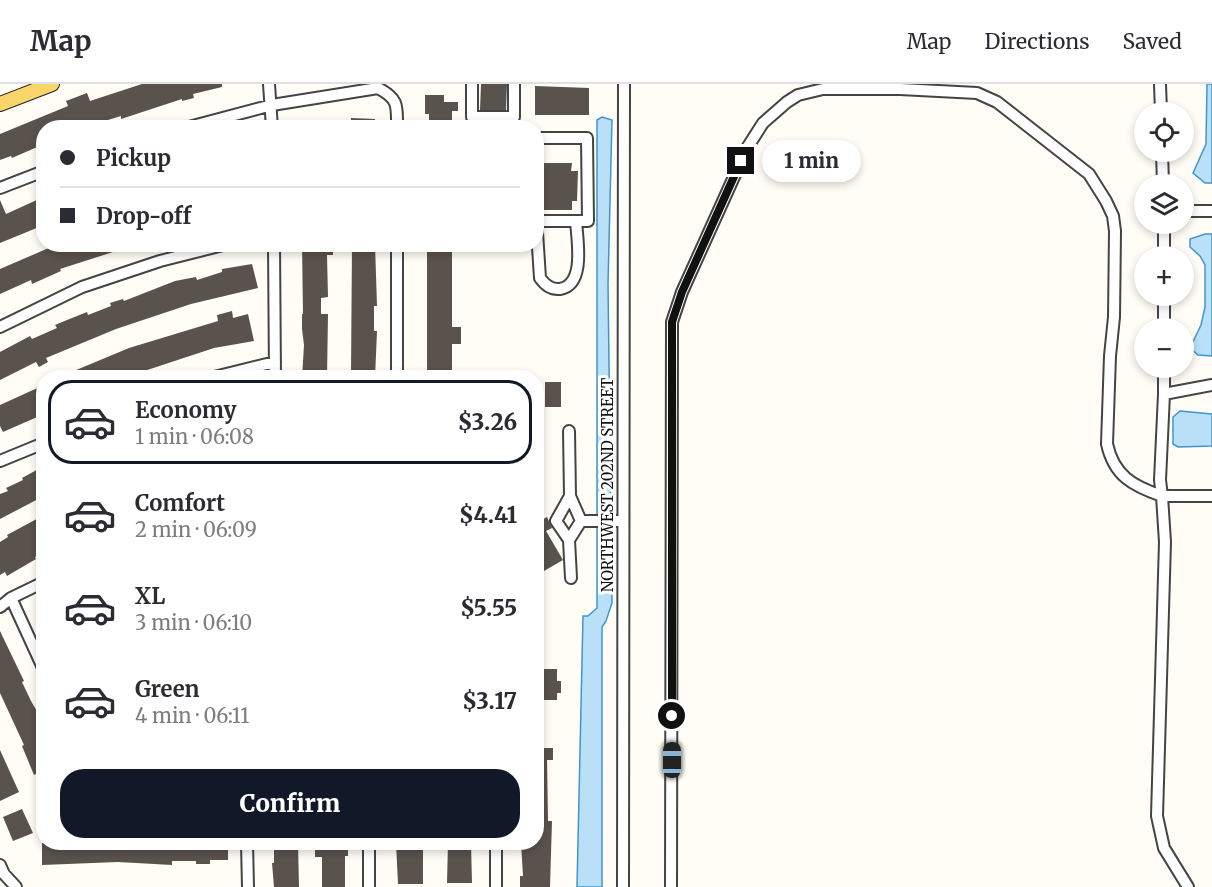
<!DOCTYPE html>
<meta charset="utf-8">
<style>
body{margin:0;font-family:Merriweather,serif;background:#f7f7f7;color:#2b2b33;height:100vh;display:flex;flex-direction:column;font-size:22px;white-space:nowrap}
*{box-sizing:border-box;margin:0}
p{font-size:20px;color:#7c7c81}
.icon{flex:none;width:33px;height:33px;fill:none;stroke:currentColor;stroke-width:2;stroke-linecap:round;stroke-linejoin:round}
.map{position:relative;flex:1;overflow:hidden}
.panel{position:absolute;left:36px;top:286px;width:508px;height:480px;display:flex;flex-direction:column;background:#fff;border-radius:24px;box-shadow:0 3px 9px #0003}
.panel>*{flex:none}
.banner{position:absolute;left:36px;top:36px;width:508px;height:132px;border-radius:24px;box-shadow:0 3px 9px #0003;display:grid;align-content:center;height:132px;padding:0 24px;background:#fff}
.fabs{position:absolute;left:1134px;top:18px;display:grid;gap:12px}
.fabs a{display:grid;place-items:center;width:60px;height:60px;border-radius:50%;background:#fff;box-shadow:0 3px 9px #0003;font-size:30px}
.end{position:absolute;width:27px;height:27px;margin:-14px;border:8px solid #111;background:#fff;box-shadow:0 0 0 3px #fff}
.from{border-radius:50%}
.bubble{position:absolute;height:42px;border-radius:21px;background:#fff;box-shadow:0 3px 9px #0003;font-size:20px;font-weight:800;line-height:42px;text-align:center}
.car{position:absolute;width:18px;height:36px;margin:-18px -9px;border-radius:8px;box-shadow:0 0 4px 2px #0007;background:linear-gradient(#222 24%,#8ab4d8 0 40%,#222 0 76%,#8ab4d8 0 86%,#222 0)}
.banner b{display:flex;align-items:center;gap:21px;height:57px;font-size:22px}
.banner b+b{border-top:2px solid #e1e1e2}
.banner i{width:15px;height:15px;background:#2b2b33}
ul{padding:10px 0 0;list-style:none}
li{display:flex;align-items:center;gap:18px;height:84px;margin:0 12px 9px;padding:0 12px;border:3px solid transparent;border-radius:24px}
li div{flex:1}
li b{display:block;font-size:22px}
li em{font-style:normal;font-weight:800}
li.selected{border-color:#111827}
li>.icon{width:54px;height:54px;stroke-width:1.5}
.primary-button{display:flex;gap:12px;margin-top:auto;padding:12px 24px}
.primary-button a{flex:1;height:69px;border-radius:24px;background:#111827;color:#fff;font-size:24px;font-weight:800;line-height:69px;text-align:center}
header{display:flex;align-items:center;gap:36px;box-sizing:border-box;height:84px;padding:0 30px;background:#fff;border-bottom:2px solid #e1e1e2}
header strong{font-size:28px}
nav{display:flex;gap:33px;margin-inline-start:auto;font-size:21px}
.map>svg:first-child{display:block}
.water{fill:#b9e0f7;stroke:#3f96cf;stroke-width:1.5}
.building{fill:#5a524d}
.lines{fill:none;stroke-linecap:round;stroke-linejoin:round}
.minor-casing{stroke:#444;stroke-width:14}
.major-casing{stroke:#222;stroke-width:16}
.minor{stroke:#fff;stroke-width:10}
.major{stroke:#f9d66b;stroke-width:14}
.route{stroke:#111;stroke-width:8}
.labels{text-anchor:middle;stroke-width:6;stroke-linejoin:round;paint-order:stroke}
.street-label{font-size:15px;fill:#111;stroke:#fff}
</style>
<header>
<strong>Map</strong>
<nav><a>Map</a><a>Directions</a><a>Saved</a></nav>
</header>
<div class="map">
<svg width="1212" height="803" viewBox="0 0 1212 803">
<rect width="100%" height="100%" fill="#fffdf5"/>
<!-- water -->
<path class="water" d="M 1207,0 L 1212,0 L 1212,99 L 1205,99 L 1193,89 L 1206,60 Z
M 602,33 L 612,36 L 608,200 L 612,519 L 606,537 L 602,543 L 602,803 L 577,803 L 583,532 L 588,532 L 597,524 L 597,36 Z
M 1205,150 L 1212,150 L 1212,272 L 1198,271 L 1190,264 L 1201,241 L 1205,223 L 1205,181 L 1200,172 L 1190,163 L 1190,155 Z
M 1180,327 L 1212,330 L 1212,362 L 1178,363 L 1173,360 L 1173,333 Z"/>
<!-- building -->
<path class="building" d="M 142,0 L 222,0 L 222,3 L 193,10 L 194,14 L 182,17 L 182,15 L 121,35 L 121,32 L 98,39 L 98,41 L 93,44 L 44,44 L 44,60 L 12,74 L 11,72 L 0,76 L 0,50 L 68,22 L 66,17 L 87,9 L 90,17 Z
M 481,0 L 507,0 L 506,26 L 480,26 Z
M 535,2 L 589,4 L 589,31 L 535,31 Z
M 425,11 L 444,11 L 444,18 L 458,18 L 458,27 L 452,27 L 452,44 L 429,44 L 429,30 L 425,30 Z
M 351,34 L 375,35 L 375,44 L 351,44 Z
M 537,79 L 572,79 L 571,87 L 578,87 L 577,117 L 572,117 L 572,126 L 537,126 Z
M 39,115 L 44,126 L 44,141 L 0,159 L 0,116 L 6,130 Z
M 58,160 L 110,160 L 113,168 L 60,185 L 61,187 L 32,200 L 31,196 L 0,210 L 0,185 Z
M 302,160 L 333,160 L 333,171 L 327,171 L 328,213 L 321,214 L 321,230 L 328,230 L 327,294 L 302,294 L 304,261 L 302,245 L 302,230 L 303,230 Z
M 352,160 L 375,160 L 377,222 L 374,222 L 374,247 L 377,247 L 375,294 L 359,294 L 359,289 L 351,289 Z
M 427,160 L 452,160 L 452,243 L 461,243 L 461,260 L 452,260 L 452,294 L 427,294 Z
M 252,180 L 258,204 L 191,220 L 116,245 L 46,274 L 48,278 L 39,283 L 36,278 L 0,296 L 0,268 L 30,252 L 32,255 L 57,244 L 55,241 L 67,236 L 87,228 L 88,231 L 111,222 L 110,219 L 123,215 L 124,217 L 175,197 L 196,193 L 197,196 L 222,188 L 222,185 Z
M 232,227 L 233,234 L 248,230 L 254,257 L 214,264 L 123,294 L 57,294 L 129,264 L 218,237 L 217,231 Z
M 545,298 L 561,298 L 561,323 L 545,323 Z
M 44,301 L 44,330 L 3,348 L 0,342 L 0,321 Z
M 44,382 L 44,412 L 0,435 L 0,410 L 8,407 L 6,404 L 23,396 L 22,394 Z
M 44,431 L 44,468 L 35,473 L 36,475 L 7,492 L 5,488 L 0,491 L 0,458 L 8,453 L 7,451 Z
M 537,432 L 540,437 L 547,433 L 552,444 L 546,447 L 563,476 L 537,491 Z
M 0,547 L 24,597 L 22,598 L 31,617 L 44,639 L 44,686 L 34,691 L 22,662 L 24,661 L 0,609 Z
M 537,585 L 557,585 L 557,597 L 561,597 L 561,609 L 557,609 L 557,616 L 537,616 Z
M 537,664 L 553,664 L 553,676 L 547,676 L 548,737 L 552,737 L 550,803 L 520,803 L 520,792 L 523,792 L 521,759 L 537,759 Z
M 0,666 L 19,708 L 0,717 Z
M 22,725 L 33,749 L 13,757 L 3,733 Z
M 42,759 L 228,759 L 228,776 L 210,776 L 210,780 L 196,780 L 196,777 L 172,777 L 172,781 L 118,778 L 42,781 Z
M 274,759 L 298,759 L 299,803 L 274,803 L 272,779 L 274,779 Z
M 315,759 L 348,759 L 348,772 L 345,772 L 345,803 L 322,803 L 322,773 L 315,773 Z
M 396,759 L 423,759 L 423,800 L 398,800 Z
M 448,759 L 471,759 L 472,799 L 447,799 Z"/>
<g class="lines">
<defs>
<path id="minor" d="M 269,0 L 272,44
M 472,0 L 472,33 L 514,33 L 514,0
M 1160,0 L 1161,28
M 185,44 L 272,21 L 378,4 C 399,15 397,22 397,44
M 537,54 L 587,54 L 588,137 L 537,137
M 1162,68 L 1163,100
M 0,104 L 44,87
M 1184,127 L 1212,127
M 1164,140 L 1164,172
M 537,148 L 540,194 C 545,201 551,206 560,205 C 586,201 577,155 576,137
M 274,160 L 275,294
M 397,160 L 397,294
M 1164,212 L 1164,244
M 0,243 L 82,203 L 160,177 L 227,160
M 1164,284 L 1164,310
M 210,294 L 275,278
M 1212,301 L 1164,310 L 1160,396 L 1162,412 L 1212,412
M 569,347 L 570,412 L 581,437
M 0,377 L 44,359
M 569,456 L 556,437 L 570,412
M 571,494 L 569,456 L 581,437 L 623,437
M 11,514 L 44,586
M 0,523 L 11,514 L 44,498
M 247,759 L 248,803
M 496,759 L 496,803
M 0,781 L 4,790 L 16,803
M 369,803 L 369,759
M 623,803 L 624,0
M 671,803 L 672,238 L 682,208 L 747,64 L 763,39 L 787,18 L 798,11 L 823,5 L 900,5 L 977,9 L 997,18 L 1089,90 L 1106,117 L 1113,132 L 1115,147 L 1114,233 L 1110,272 L 1107,360 C 1114,392 1133,402 1162,412 L 1165,458 L 1157,732 L 1164,764 L 1188,803"/>
<path id="major" d="M 0,20 L 52,0"/>
</defs>
<!-- minor casing -->
<use href="#minor" class="minor-casing"/>
<!-- major casing -->
<use href="#major" class="major-casing"/>
<!-- minor -->
<use href="#minor" class="minor"/>
<!-- major -->
<use href="#major" class="major"/>
</g>
<g class="lines">
<!-- route -->
<path class="route" d="M 672,632 L 672,238 L 682,208 L 741,77"/>
</g>
<g class="labels">
<!-- street labels -->
<g class="street-label">
<text transform="translate(608 401) rotate(-90)" y="5">NORTHWEST 202ND STREET</text>
</g>
</g>
</svg>
<div class="fabs">
<a><svg class="icon" aria-label="locate" viewBox="0 0 24 24"><circle cx="12" cy="12" r="6"/><path d="M12 2v4M12 18v4M2 12h4M18 12h4"/></svg></a>
<a><svg class="icon" aria-label="layers" viewBox="0 0 24 24"><path d="M12 4l9 5-9 5-9-5zM3 14l9 5 9-5"/></svg></a>
<a>+</a>
<a>−</a>
</div>
<i class="end from" style="left:672px;top:632px"></i>
<i class="end" style="left:741px;top:77px"></i>
<div class="bubble" style="left:762px;top:56px;width:99px">1 min</div>
<i class="car" style="left:672px;top:676px;rotate:0deg"></i>
<div class="banner">
<b><i class="from"></i>Pickup</b>
<b><i></i>Drop-off</b>
</div>
<section class="panel">
<ul>
<li class="selected"><svg class="icon" aria-label="car" viewBox="0 0 24 24"><path d="M5 17H2v-5l4-1 3-4h7l3 4 3 1v5h-3M9 17h6M6 11h13"/><circle cx="7" cy="17" r="2"/><circle cx="17" cy="17" r="2"/></svg><div><b>Economy</b><p>1 min · 06:08</p></div><em>$3.26</em></li>
<li><svg class="icon" aria-label="car" viewBox="0 0 24 24"><path d="M5 17H2v-5l4-1 3-4h7l3 4 3 1v5h-3M9 17h6M6 11h13"/><circle cx="7" cy="17" r="2"/><circle cx="17" cy="17" r="2"/></svg><div><b>Comfort</b><p>2 min · 06:09</p></div><em>$4.41</em></li>
<li><svg class="icon" aria-label="car" viewBox="0 0 24 24"><path d="M5 17H2v-5l4-1 3-4h7l3 4 3 1v5h-3M9 17h6M6 11h13"/><circle cx="7" cy="17" r="2"/><circle cx="17" cy="17" r="2"/></svg><div><b>XL</b><p>3 min · 06:10</p></div><em>$5.55</em></li>
<li><svg class="icon" aria-label="car" viewBox="0 0 24 24"><path d="M5 17H2v-5l4-1 3-4h7l3 4 3 1v5h-3M9 17h6M6 11h13"/><circle cx="7" cy="17" r="2"/><circle cx="17" cy="17" r="2"/></svg><div><b>Green</b><p>4 min · 06:11</p></div><em>$3.17</em></li>
</ul>
<div class="primary-button"><a>Confirm</a></div>
</section>
</div>
